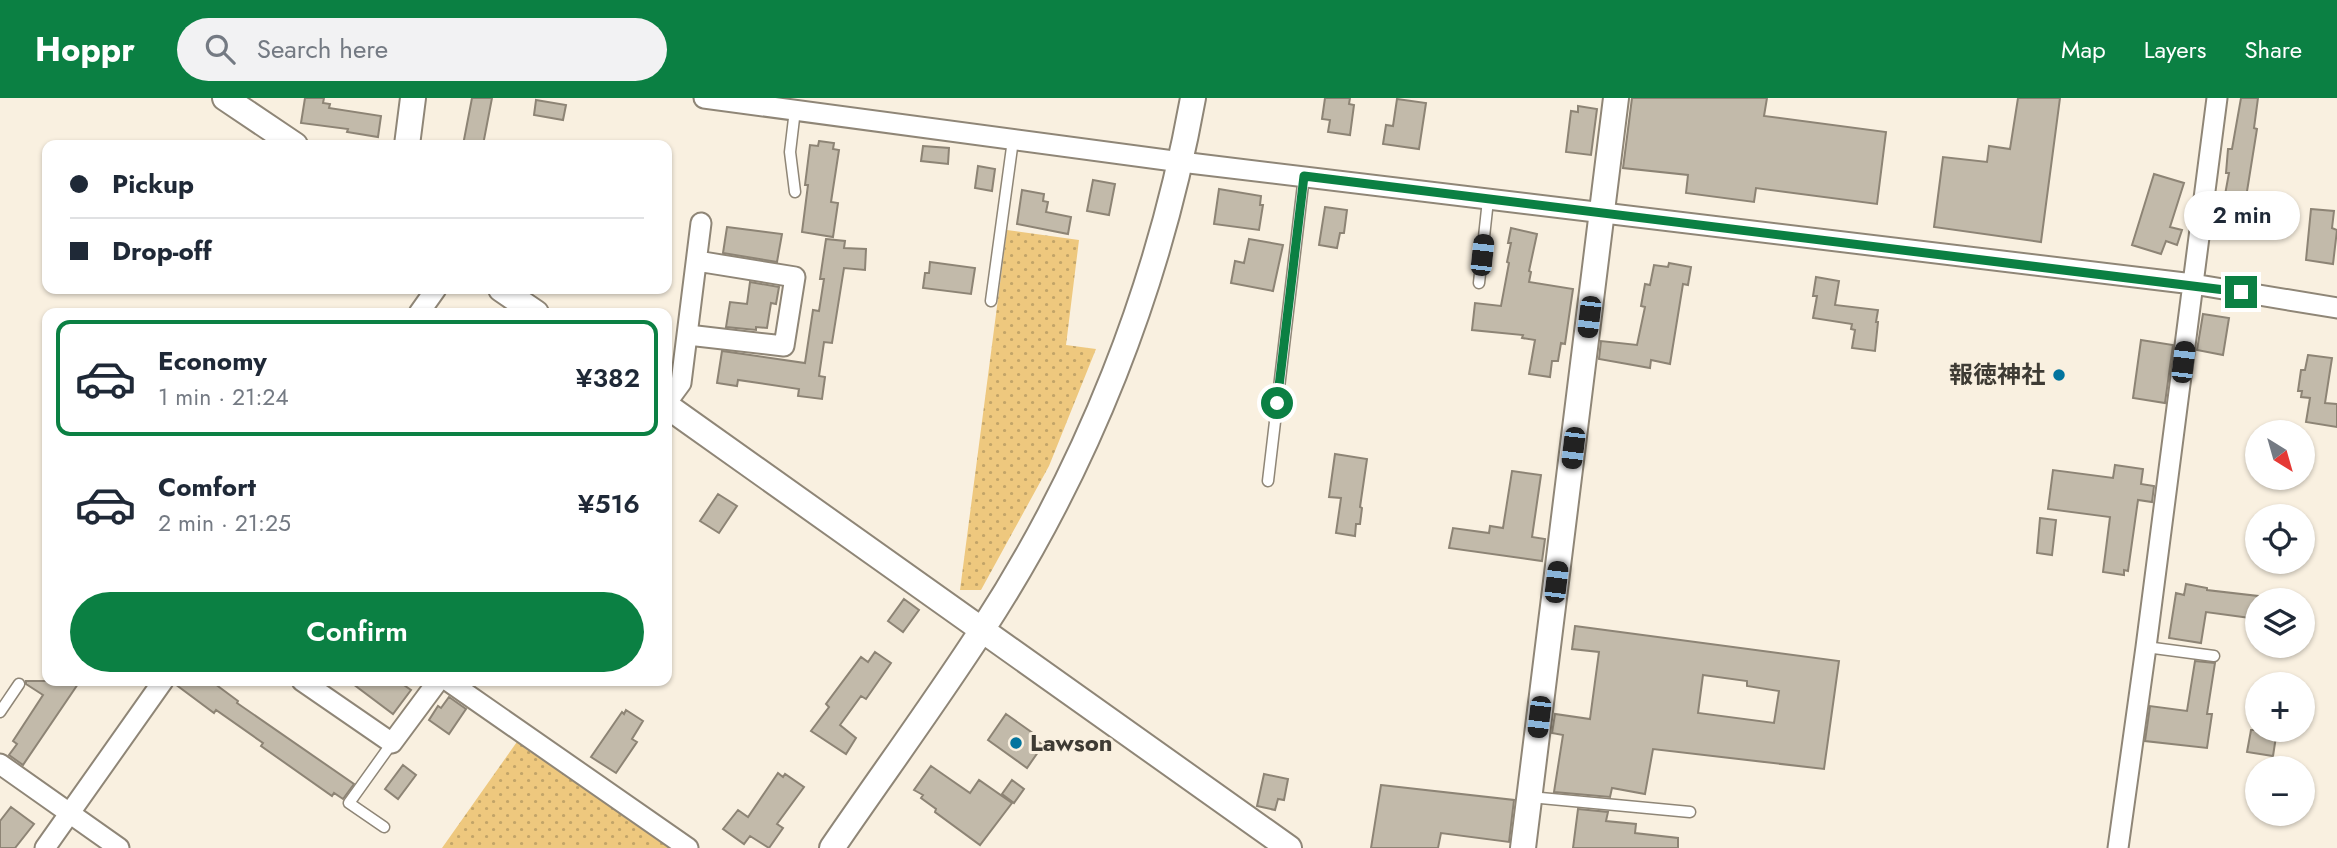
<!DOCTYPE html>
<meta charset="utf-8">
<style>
body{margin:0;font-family:Jost,"Noto Sans JP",sans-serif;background:#f2f2f3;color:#1f2937;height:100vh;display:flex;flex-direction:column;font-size:26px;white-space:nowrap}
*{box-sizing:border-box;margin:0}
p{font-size:23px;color:#747a83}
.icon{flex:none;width:38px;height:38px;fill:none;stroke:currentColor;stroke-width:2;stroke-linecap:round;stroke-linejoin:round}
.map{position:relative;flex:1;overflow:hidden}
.drawer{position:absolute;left:42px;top:210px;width:630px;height:378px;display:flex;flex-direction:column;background:#fff;border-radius:14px;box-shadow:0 2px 5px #0004}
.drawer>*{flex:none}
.guide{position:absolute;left:42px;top:42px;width:630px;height:154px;border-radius:14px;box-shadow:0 2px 5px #0004;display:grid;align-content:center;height:154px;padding:0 28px;background:#fff}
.needle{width:46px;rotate:143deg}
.buttons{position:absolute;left:2245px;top:322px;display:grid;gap:14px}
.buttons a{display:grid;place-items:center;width:70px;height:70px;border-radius:50%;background:#fff;box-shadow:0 2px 5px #0004;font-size:35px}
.end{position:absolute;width:32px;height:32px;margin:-16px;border:9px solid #0b8043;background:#fff;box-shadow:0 0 0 4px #fff}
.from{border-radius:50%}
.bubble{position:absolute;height:49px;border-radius:24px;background:#fff;box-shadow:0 2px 5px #0004;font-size:23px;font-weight:600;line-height:49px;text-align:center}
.car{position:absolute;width:21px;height:42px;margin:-21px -10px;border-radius:9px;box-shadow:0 0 5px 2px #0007;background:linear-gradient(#222 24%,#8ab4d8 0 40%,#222 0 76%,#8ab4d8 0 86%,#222 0)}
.guide b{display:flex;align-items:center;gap:24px;height:66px;font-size:26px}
.guide b+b{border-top:2px solid #e0e1e3}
.guide i{width:18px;height:18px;background:#1f2937}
ul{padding:12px 0 0;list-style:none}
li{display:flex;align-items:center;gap:21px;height:116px;margin:0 14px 10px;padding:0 14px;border:4px solid transparent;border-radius:14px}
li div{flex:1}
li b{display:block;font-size:26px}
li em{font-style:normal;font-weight:600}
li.current{border-color:#0b8043}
li>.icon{width:63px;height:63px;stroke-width:1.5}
.button{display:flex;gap:14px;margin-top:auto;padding:14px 28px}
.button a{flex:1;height:80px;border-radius:42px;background:#0b8043;color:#fff;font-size:28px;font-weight:600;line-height:80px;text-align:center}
header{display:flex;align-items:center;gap:42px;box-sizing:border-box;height:98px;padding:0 35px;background:#0b8043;color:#fff}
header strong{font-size:33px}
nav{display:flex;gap:38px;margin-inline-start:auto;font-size:24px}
.search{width:490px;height:63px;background:#f2f2f3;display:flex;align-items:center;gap:18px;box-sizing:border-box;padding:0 24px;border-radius:38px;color:#747a83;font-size:26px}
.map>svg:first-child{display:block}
.grass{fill:url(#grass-dots)}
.building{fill:#c2baaa;stroke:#8d8475;stroke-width:2;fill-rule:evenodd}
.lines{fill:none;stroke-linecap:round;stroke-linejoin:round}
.service-casing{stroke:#8f8677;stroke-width:13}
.minor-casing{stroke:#8f8677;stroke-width:23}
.tertiary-casing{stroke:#8f8677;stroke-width:28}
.service{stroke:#fff;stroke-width:10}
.minor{stroke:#fff;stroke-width:19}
.tertiary{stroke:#fff;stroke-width:24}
.route{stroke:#0b8043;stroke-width:9}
.poi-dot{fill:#02749e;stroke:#f9f0e0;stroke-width:2.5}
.labels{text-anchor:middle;stroke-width:6;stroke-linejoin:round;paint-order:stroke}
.poi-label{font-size:24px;font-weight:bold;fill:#3e3b34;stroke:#f9f0e0;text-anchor:end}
</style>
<header>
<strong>Hoppr</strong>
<div class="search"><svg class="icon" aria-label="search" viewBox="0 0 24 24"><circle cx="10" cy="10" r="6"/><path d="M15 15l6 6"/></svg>Search here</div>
<nav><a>Map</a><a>Layers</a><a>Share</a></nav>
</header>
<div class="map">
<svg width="2337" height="750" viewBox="0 0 2337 750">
<defs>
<pattern id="grass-dots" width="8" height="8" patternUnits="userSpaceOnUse" patternTransform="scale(1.75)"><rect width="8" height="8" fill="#eec87e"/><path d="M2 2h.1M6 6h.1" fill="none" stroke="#c2a468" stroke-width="1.8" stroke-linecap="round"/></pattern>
</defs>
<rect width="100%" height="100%" fill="#f9f0e0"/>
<!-- grass -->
<path class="grass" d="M 1007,132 L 1079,142 L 1066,247 L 1096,251 L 1049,368 L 981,492 L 960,492 Z
M 519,641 L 676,750 L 442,750 Z"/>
<!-- building -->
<path class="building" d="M 305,0 L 324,0 L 323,5 L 330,6 L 329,10 L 381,18 L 378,39 L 347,34 L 348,31 L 301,25 Z
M 472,0 L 492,0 L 483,47 L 463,47 Z
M 1325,0 L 1350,0 L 1349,6 L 1354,7 L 1350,37 L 1328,34 L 1330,22 L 1322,21 Z
M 1632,0 L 1767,0 L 1764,18 L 1886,34 L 1877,106 L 1756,90 L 1754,104 L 1686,95 L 1688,77 L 1623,70 Z
M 2018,0 L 2060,0 L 2041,144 L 1934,129 L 1943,59 L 1987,64 L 1989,48 L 2010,51 Z
M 2241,0 L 2258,0 L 2254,30 L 2257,31 L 2244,112 L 2225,109 L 2226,102 L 2224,102 L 2229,75 L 2226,75 L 2228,51 L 2232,51 Z
M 1397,1 L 1426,5 L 1419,51 L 1383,46 L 1386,27 L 1393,28 Z
M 536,2 L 566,7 L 563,22 L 534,17 Z
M 1578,8 L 1597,11 L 1591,57 L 1566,54 L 1571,13 L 1578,14 Z
M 819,43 L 834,45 L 833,51 L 839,52 L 831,104 L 838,105 L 833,139 L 802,134 L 808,87 L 805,87 L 810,47 L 818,48 Z
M 923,48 L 949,50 L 948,66 L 921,63 Z
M 978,68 L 995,71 L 992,93 L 975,90 Z
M 2154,76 L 2184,85 L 2170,129 L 2182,132 L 2177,147 L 2166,143 L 2161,156 L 2132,147 Z
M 1093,82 L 1115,86 L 1109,117 L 1087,113 Z
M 1219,91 L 1261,98 L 1260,107 L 1263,107 L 1259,132 L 1214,126 Z
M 1022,92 L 1044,96 L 1043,103 L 1048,104 L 1046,114 L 1071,119 L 1068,136 L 1017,126 Z
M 1325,109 L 1347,112 L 1344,135 L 1340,135 L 1337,150 L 1319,147 Z
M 2311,111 L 2334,113 L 2332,130 L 2337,132 L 2333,166 L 2306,162 Z
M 727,129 L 782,136 L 777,164 L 723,155 Z
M 1511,130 L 1537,136 L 1529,173 L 1531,174 L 1529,184 L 1573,191 L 1565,246 L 1561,245 L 1558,263 L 1552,263 L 1550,279 L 1529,276 L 1535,242 L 1522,240 L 1523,237 L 1472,232 L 1475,205 L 1501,208 L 1509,165 L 1507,164 L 1511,145 L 1508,145 Z
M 826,141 L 845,143 L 844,150 L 866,151 L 865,172 L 844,170 L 832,245 L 824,244 L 819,278 L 825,279 L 822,301 L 798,298 L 799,291 L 738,282 L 737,288 L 717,285 L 722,253 L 805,265 L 813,212 L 819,213 L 824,181 L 820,181 Z
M 1249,141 L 1283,147 L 1273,193 L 1231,185 L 1235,163 L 1244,165 Z
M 930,164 L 975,170 L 971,196 L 923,190 L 925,175 L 929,175 Z
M 1669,165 L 1691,169 L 1688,187 L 1683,186 L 1670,266 L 1651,262 L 1650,270 L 1599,261 L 1601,243 L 1637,247 L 1645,209 L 1641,208 L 1645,186 L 1650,187 L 1654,167 L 1668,169 Z
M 1816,179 L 1839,183 L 1835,207 L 1878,212 L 1876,224 L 1878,224 L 1875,253 L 1852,250 L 1855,232 L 1851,231 L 1852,226 L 1813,220 L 1817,198 L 1813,198 Z
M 750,184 L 779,189 L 776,206 L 771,205 L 767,230 L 756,229 L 756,232 L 726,229 L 730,204 L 747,206 Z
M 2203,216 L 2229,220 L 2223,257 L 2197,252 Z
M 2141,242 L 2173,247 L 2165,305 L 2133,300 Z
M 2308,257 L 2332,260 L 2325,305 L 2337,306 L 2337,329 L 2306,324 L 2310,300 L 2301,299 L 2302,293 L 2298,293 L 2301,272 L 2305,272 Z
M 1335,356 L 1367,361 L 1360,409 L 1362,410 L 1360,426 L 1356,426 L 1355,438 L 1336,435 L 1341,400 L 1329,399 Z
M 2115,367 L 2143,371 L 2141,386 L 2154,388 L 2152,404 L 2138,402 L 2128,473 L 2124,472 L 2124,477 L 2103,474 L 2110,419 L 2048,411 L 2053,372 L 2113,380 Z
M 1512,373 L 1541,377 L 1532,439 L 1545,441 L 1542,463 L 1449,450 L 1453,430 L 1489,435 L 1490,428 L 1503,430 Z
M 718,396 L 737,408 L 719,435 L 700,423 Z
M 2040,420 L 2056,422 L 2052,457 L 2037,455 Z
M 2186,486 L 2207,490 L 2207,492 L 2258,498 L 2258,521 L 2206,514 L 2201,545 L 2169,540 L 2176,495 L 2184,497 Z
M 904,501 L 919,512 L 903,534 L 888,523 Z
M 1575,528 L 1839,563 L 1824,671 L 1653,651 L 1645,696 L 1612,690 L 1610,699 L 1554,694 L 1563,637 L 1552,635 L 1555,616 L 1590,621 L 1599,554 L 1572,551 ZM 1703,577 L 1747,583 L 1747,588 L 1779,593 L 1774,625 L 1698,615 Z
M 875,554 L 891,565 L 866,601 L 861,598 L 840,627 L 856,640 L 846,656 L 811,633 L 829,609 L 826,606 L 861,559 L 868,564 Z
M 2195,563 L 2215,565 L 2207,616 L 2212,616 L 2207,650 L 2145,643 L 2150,608 L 2187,613 Z
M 26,583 L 80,583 L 23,667 L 9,657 L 17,646 L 13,643 L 43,597 L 26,586 Z
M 175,583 L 211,583 L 238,603 L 237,605 L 354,686 L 343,701 L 334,695 L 332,698 L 261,648 L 263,645 L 216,612 L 214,615 L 175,586 Z
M 349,583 L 398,583 L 411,592 L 393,616 Z
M 449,599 L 466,611 L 449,636 L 429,622 L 438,608 L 441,610 Z
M 626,612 L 643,623 L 632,641 L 637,644 L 616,675 L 591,659 L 622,614 L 624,616 Z
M 1006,616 L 1034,636 L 1031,639 L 1043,647 L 1027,670 L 988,642 Z
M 2251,632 L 2277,632 L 2273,658 L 2247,654 Z
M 403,667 L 416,677 L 398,701 L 385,691 Z
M 931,668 L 970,695 L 979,682 L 1012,705 L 980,747 L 935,714 L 936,711 L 921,700 L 923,697 L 914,692 Z
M 778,675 L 783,679 L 785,676 L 804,689 L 777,726 L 783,730 L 769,750 L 750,738 L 744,746 L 723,731 L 738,712 L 748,719 Z
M 1264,676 L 1288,681 L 1284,702 L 1278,701 L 1275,712 L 1257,708 Z
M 1012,682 L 1024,691 L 1014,705 L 1002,696 Z
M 1381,687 L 1514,702 L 1509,744 L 1441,735 L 1438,750 L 1371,750 Z
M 11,709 L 34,726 L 15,750 L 0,750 L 0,723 Z
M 1578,711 L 1608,714 L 1606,723 L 1636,726 L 1635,735 L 1678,740 L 1678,750 L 1573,750 Z"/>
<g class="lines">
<defs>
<path id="service" d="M 795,94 L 790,54 L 795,12
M 1479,185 L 1488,102
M 991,203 L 1013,42
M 1268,383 L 1304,78
M 2146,549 L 2214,558
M 0,614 L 19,586
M 1530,699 L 1690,714
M 384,729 L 349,705 L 392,645"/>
<path id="minor" d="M 704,0 L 1181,64 L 2193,186 L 2337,210
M 419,215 L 436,191
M 688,237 L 784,248 L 795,179 L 697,163
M 667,304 L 681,285 L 701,125
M 302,583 L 392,645 L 438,583
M 448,583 L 688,750
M 0,666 L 119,750
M 45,750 L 163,583
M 2118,750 L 2146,549 L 2217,0"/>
<path id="tertiary" d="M 225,0 L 295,47
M 407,47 L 413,0
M 501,191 L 536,215
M 667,308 L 1289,750
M 832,750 C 882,677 934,606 982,532 C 1087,371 1159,189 1193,0
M 1523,750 L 1616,0"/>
</defs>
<!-- service casing -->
<use href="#service" class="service-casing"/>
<!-- minor casing -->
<use href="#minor" class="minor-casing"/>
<!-- tertiary casing -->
<use href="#tertiary" class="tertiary-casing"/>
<!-- service -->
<use href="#service" class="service"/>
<!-- minor -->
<use href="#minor" class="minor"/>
<!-- tertiary -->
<use href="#tertiary" class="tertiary"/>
</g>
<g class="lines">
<!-- route -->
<path class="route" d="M 1277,305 L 1304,78 L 2241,194"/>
</g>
<!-- markers -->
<g class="poi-dot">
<circle cx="2059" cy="277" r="7"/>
<circle cx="1016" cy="645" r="7"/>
</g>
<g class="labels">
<!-- poi labels -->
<g class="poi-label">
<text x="2045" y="285">報徳神社</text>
<text x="1030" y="653" text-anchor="start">Lawson</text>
</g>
</g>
</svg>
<div class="buttons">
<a><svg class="needle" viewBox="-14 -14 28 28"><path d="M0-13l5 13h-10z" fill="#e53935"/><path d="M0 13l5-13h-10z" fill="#747a83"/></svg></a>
<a><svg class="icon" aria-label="locate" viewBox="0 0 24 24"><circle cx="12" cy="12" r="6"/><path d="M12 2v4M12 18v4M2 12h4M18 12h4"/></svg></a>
<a><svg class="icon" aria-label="layers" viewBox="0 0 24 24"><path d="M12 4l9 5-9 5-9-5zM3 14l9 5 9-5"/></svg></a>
<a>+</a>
<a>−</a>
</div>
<i class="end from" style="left:1277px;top:305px"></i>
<i class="end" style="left:2241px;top:194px"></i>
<div class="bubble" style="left:2184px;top:93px;width:116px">2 min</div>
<i class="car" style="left:1482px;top:157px;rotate:6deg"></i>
<i class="car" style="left:1589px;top:219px;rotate:187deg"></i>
<i class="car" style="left:2183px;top:264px;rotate:7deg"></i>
<i class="car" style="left:1573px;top:350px;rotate:187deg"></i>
<i class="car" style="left:1556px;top:484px;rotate:7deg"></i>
<i class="car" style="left:1539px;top:619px;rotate:187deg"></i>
<div class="guide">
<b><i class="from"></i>Pickup</b>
<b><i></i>Drop-off</b>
</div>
<section class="drawer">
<ul>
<li class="current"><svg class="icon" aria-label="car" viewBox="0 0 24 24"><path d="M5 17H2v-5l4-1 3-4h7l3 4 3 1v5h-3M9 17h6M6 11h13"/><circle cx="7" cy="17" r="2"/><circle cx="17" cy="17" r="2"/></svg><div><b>Economy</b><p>1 min · 21:24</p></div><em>¥382</em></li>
<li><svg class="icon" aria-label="car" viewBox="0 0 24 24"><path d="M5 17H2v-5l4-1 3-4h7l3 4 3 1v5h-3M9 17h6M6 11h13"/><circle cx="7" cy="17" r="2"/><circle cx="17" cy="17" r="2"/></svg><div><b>Comfort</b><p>2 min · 21:25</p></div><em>¥516</em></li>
</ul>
<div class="button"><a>Confirm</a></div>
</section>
</div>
